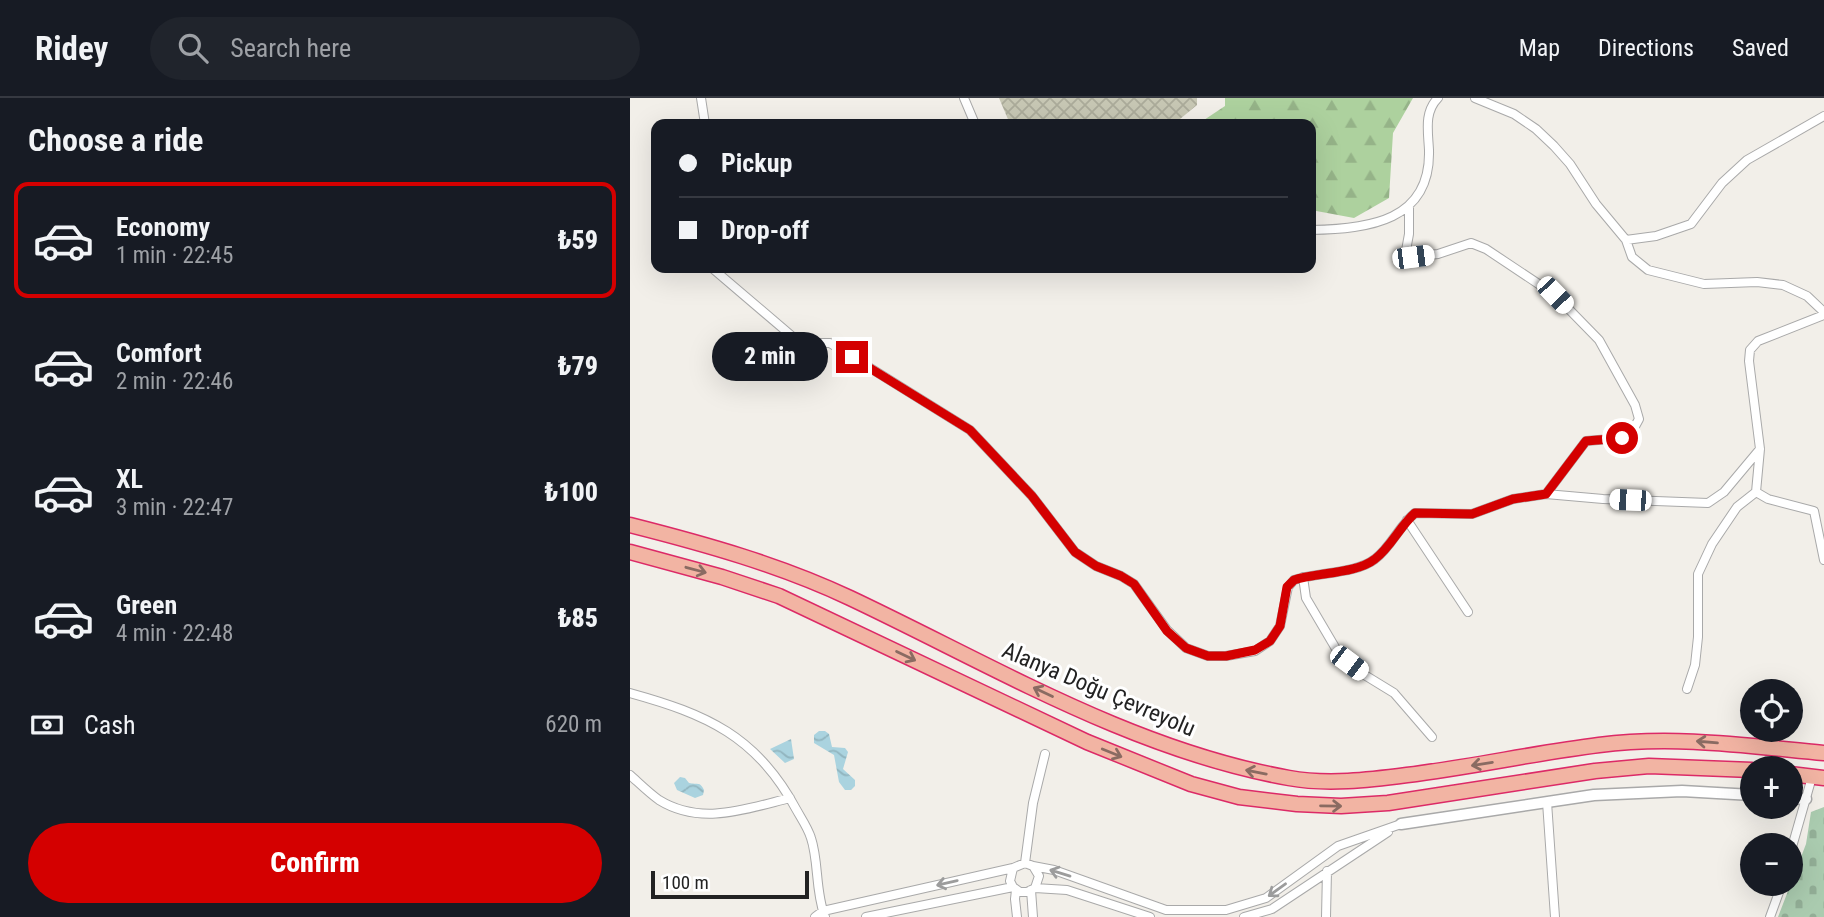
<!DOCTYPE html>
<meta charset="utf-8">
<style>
body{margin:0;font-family:"Roboto Condensed",sans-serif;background:#20242c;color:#f1f3f6;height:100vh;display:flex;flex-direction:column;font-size:26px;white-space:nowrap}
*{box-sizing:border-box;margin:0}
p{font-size:23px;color:#9ea1a6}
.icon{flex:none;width:38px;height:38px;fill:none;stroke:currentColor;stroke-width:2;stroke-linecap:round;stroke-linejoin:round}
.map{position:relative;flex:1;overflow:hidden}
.drawer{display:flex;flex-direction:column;background:#171b24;width:630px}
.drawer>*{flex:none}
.banner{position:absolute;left:21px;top:21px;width:665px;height:154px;border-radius:14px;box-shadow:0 7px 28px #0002;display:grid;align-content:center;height:154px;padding:0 28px;background:#171b24}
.buttons{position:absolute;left:1110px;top:581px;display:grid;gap:14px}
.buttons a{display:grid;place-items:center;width:63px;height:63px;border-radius:50%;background:#171b24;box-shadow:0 7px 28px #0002;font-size:35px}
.scale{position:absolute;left:21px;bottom:18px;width:158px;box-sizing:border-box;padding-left:7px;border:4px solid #222;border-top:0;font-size:19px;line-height:24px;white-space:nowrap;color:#222;-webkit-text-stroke:5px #fff;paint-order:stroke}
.end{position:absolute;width:32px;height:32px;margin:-16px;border:9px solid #d40000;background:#fff;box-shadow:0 0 0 4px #fff}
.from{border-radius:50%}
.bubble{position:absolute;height:49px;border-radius:24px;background:#171b24;box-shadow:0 7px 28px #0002;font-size:23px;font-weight:800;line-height:49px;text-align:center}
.car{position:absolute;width:21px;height:42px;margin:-21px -10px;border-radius:9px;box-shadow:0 0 5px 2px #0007;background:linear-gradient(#fff 24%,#345 0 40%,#fff 0 76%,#345 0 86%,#fff 0)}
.banner b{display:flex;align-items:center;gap:24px;height:66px;font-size:26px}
.banner b+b{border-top:2px solid #363941}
.banner i{width:18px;height:18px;background:#f1f3f6}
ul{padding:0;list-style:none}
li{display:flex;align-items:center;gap:21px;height:116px;margin:0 14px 10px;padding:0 14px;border:4px solid transparent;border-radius:14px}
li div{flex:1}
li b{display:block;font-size:26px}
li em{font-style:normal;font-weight:800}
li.current{border-color:#d40000}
li>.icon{width:63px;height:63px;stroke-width:1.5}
h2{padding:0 28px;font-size:32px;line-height:84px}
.pay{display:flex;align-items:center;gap:18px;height:77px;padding:0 28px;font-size:26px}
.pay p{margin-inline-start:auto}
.button{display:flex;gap:14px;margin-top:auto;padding:14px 28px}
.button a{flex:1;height:80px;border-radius:42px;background:#d40000;color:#fff;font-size:28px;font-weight:800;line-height:80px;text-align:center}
header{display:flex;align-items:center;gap:42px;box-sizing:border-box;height:98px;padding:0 35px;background:#171b24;border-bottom:2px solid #363941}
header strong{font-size:33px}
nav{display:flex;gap:38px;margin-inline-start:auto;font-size:24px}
.search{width:490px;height:63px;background:#20242c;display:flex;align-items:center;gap:18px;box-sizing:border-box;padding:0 24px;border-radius:38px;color:#9ea1a6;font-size:26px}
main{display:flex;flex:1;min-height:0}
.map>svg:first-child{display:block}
.construction{fill:url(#construction-cross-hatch)}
.forest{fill:url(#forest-firs)}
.cemetery{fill:url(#cemetery-stones)}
.water{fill:url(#water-waves)}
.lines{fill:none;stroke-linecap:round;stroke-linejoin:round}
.minor-casing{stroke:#a9a9a9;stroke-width:10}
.tertiary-casing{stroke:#a9a9a9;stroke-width:13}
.trunk-casing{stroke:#dc2a67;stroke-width:17}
.minor{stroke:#fff;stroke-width:8}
.tertiary{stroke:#fff;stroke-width:10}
.trunk{stroke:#f2b4a3;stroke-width:14}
.oneway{stroke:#8a6b62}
.oneway2{stroke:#9c9c9c}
.route{stroke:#d40000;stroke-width:9}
.labels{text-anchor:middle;stroke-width:6;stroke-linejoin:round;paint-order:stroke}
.street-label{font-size:23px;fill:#222;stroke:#fff}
</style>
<header>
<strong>Ridey</strong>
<div class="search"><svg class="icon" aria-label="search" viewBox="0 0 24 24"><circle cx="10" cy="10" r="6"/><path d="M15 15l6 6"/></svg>Search here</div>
<nav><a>Map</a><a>Directions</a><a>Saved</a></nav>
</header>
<main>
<section class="drawer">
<h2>Choose a ride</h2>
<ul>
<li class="current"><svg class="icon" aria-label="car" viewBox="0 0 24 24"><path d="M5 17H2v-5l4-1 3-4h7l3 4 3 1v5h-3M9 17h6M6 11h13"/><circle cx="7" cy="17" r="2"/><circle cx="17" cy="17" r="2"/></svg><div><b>Economy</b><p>1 min · 22:45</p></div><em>₺59</em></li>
<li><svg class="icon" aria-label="car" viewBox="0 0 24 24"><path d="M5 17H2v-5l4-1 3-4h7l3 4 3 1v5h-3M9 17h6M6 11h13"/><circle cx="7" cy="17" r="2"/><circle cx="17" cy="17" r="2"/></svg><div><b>Comfort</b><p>2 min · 22:46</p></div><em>₺79</em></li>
<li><svg class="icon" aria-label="car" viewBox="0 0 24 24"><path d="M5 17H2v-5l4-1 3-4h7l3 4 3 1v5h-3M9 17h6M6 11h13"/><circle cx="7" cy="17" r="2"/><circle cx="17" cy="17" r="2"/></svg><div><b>XL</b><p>3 min · 22:47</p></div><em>₺100</em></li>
<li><svg class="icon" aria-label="car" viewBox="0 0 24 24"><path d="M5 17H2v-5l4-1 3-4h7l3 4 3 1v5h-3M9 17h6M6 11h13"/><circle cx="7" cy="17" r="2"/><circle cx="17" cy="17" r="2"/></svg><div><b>Green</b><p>4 min · 22:48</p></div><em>₺85</em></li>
</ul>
<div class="pay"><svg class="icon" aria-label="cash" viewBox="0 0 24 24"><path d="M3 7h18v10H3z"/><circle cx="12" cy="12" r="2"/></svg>Cash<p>620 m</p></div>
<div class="button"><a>Confirm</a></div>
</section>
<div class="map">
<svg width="1194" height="819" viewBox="0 0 1194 819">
<defs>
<pattern id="construction-cross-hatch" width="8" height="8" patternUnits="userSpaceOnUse" patternTransform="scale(1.75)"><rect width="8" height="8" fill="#c7c7b4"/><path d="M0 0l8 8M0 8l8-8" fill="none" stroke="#abab9a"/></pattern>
<pattern id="forest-firs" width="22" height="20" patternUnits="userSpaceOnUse" patternTransform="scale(1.75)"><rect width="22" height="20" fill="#add19e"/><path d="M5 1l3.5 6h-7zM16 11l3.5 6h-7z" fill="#95b388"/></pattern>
<pattern id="cemetery-stones" width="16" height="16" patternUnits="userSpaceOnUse" patternTransform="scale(1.75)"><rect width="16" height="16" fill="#aacbaf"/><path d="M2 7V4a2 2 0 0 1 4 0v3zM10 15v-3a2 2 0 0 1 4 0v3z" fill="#92ae96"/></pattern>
<pattern id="water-waves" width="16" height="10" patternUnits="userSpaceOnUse" patternTransform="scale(1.75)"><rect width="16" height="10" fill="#aad3df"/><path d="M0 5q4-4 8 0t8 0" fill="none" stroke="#92b5bf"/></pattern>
</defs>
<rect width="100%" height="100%" fill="#f2efe9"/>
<!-- construction -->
<path class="construction" d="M 369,0 L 567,0 L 567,7 L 544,26 L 380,26 Z"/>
<!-- forest -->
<path class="forest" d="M 595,0 L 783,0 L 763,35 L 759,100 L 724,120 L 681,112 L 681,26 L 568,26 L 595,8 Z"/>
<!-- cemetery -->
<path class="cemetery" d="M 1194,709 L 1194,819 L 1148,819 L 1176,746 L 1181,714 Z"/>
<!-- water -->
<path class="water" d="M 189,633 L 195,633 L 199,636 L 202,649 L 215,650 L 218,654 L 213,671 L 225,682 L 225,688 L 221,692 L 215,692 L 209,684 L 204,657 L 184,645 L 184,637 Z
M 161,641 L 164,661 L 155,665 L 140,651 Z
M 50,679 L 55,680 L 59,685 C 67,687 70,683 74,692 L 73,697 L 65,700 L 47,692 L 44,685 Z"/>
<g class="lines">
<defs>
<path id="minor" d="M 71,0 L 75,26
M 334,0 L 345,26
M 845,0 L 884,16 L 906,31 L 924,48 L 940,66 L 966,106 L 996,142 L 1002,159 L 1018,172 L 1074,186 L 1127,184 L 1153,187 L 1177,198 L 1194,214
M 779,110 L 779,136 L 775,158 L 783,159 L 808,156 L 841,145 L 856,151 L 925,197 L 969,242 L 1005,307 L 1009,321 L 1003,332 L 992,340 L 956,343 L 916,396
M 681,132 C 739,131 801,123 799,52 C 798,33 794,14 808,0
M 996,142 L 1026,138 L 1061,126 L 1092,85 L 1117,62 L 1194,18
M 82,170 L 170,245 L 200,245 L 340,332 L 402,398 L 445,454 L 466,468 L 491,478 L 504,486 L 537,532 L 556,550 L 578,558 L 596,558 L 625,553 L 640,543 L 650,528 L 658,489 L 664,482 C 687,474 726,476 745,461 C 761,449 769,428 785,415 L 842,416 L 883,401 L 916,396 L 973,401 L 1078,405 L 1094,394 L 1130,351
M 1194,217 L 1128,243 L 1120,252 L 1119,263 L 1130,351 L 1126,394 L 1138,401 L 1184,413 L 1194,462
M 777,422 L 838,514
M 673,479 L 676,500 L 709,556 L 733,576 L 764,595 L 802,639
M 1057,591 L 1065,567 L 1068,539 L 1068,476 L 1082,446 L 1107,409 L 1126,394
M 0,595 C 76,616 127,638 166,711 C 171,720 178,730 181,740 C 189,764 185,793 195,819
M 0,677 C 9,685 19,695 29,702 C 71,728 116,711 160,700
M 917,704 L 925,819
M 1160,756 L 1182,679
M 395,765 L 403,705 L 415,656
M 403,768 L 424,772 L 536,812 L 596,812 L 636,800 L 708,748 L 771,726
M 405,790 L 409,778 L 403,768 L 395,765 L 383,770 L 380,783 L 383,789 L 390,794 L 397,794 L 405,790 L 437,792 L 520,819
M 386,792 L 385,801 L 387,819
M 401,792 L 403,819
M 185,819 L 193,813 L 383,770
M 236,819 L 383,789
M 614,819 L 642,811 L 758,734
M 696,819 L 697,773
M 1140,819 L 1152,786"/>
<path id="tertiary" d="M 1160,700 L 1176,701
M 771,726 L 964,697 L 1052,693 L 1122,697"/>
<path id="trunk" d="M 0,427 C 75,446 150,467 220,500 C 362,567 502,652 659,680 C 697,687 739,682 777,677 C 842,669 905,655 969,647 C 1044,637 1119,648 1194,655
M 0,454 L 92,479 L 149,498 L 457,644 L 561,686 L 609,699 L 667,706 L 711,708 L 758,705 L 965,673 L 1019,668 L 1122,672
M 1160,676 L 1194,680"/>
</defs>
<!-- minor casing -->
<use href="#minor" class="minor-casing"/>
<!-- tertiary casing -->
<use href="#tertiary" class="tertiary-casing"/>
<!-- trunk casing -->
<use href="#trunk" class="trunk-casing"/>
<!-- minor -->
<use href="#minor" class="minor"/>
<!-- tertiary -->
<use href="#tertiary" class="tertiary"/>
<!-- trunk -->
<use href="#trunk" class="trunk"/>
</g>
<!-- one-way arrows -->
<defs><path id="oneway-shaft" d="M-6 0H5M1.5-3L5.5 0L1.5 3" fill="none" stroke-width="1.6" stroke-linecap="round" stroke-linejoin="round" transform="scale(1.75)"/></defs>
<g class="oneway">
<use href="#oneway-shaft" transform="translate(66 472) rotate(15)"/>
<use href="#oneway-shaft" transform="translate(276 558) rotate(26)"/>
<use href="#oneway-shaft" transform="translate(413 594) rotate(-155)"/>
<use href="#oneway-shaft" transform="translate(1077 644) rotate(-175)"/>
<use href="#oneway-shaft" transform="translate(482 655) rotate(22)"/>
<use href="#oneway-shaft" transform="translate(852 666) rotate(171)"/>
<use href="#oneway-shaft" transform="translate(626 674) rotate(-169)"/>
<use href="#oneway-shaft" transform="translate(701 708) rotate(1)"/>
</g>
<g class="oneway2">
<use href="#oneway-shaft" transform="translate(430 775) rotate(-163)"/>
<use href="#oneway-shaft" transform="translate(317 785) rotate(167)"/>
<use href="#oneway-shaft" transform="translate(647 792) rotate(144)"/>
</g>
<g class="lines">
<!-- route -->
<path class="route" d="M 222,259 L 340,332 L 402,398 L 445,454 L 466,468 L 491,478 L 504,486 L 537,533 L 556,550 L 578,558 L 596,558 L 625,552 L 640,543 L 650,528 L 657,489 L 664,482 C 688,474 726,476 745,461 C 761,449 770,428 785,415 L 842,416 L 883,401 L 916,396 L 956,343 L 992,340"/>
</g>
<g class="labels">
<!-- street labels -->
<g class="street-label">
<text transform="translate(469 591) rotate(23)" y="8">Alanya Doğu Çevreyolu</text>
</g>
</g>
</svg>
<div class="buttons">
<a><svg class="icon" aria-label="locate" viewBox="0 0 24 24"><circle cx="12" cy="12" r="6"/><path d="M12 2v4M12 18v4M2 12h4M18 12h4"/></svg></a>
<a>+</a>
<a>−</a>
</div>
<div class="scale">100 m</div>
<i class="end from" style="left:992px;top:340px"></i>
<i class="end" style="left:222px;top:259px"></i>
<div class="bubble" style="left:82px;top:234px;width:116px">2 min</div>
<i class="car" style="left:783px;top:159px;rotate:83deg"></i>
<i class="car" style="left:925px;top:197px;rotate:136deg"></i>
<i class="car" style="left:1000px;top:402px;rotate:272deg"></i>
<i class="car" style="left:719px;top:565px;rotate:127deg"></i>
<div class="banner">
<b><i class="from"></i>Pickup</b>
<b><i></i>Drop-off</b>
</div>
</div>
</main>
